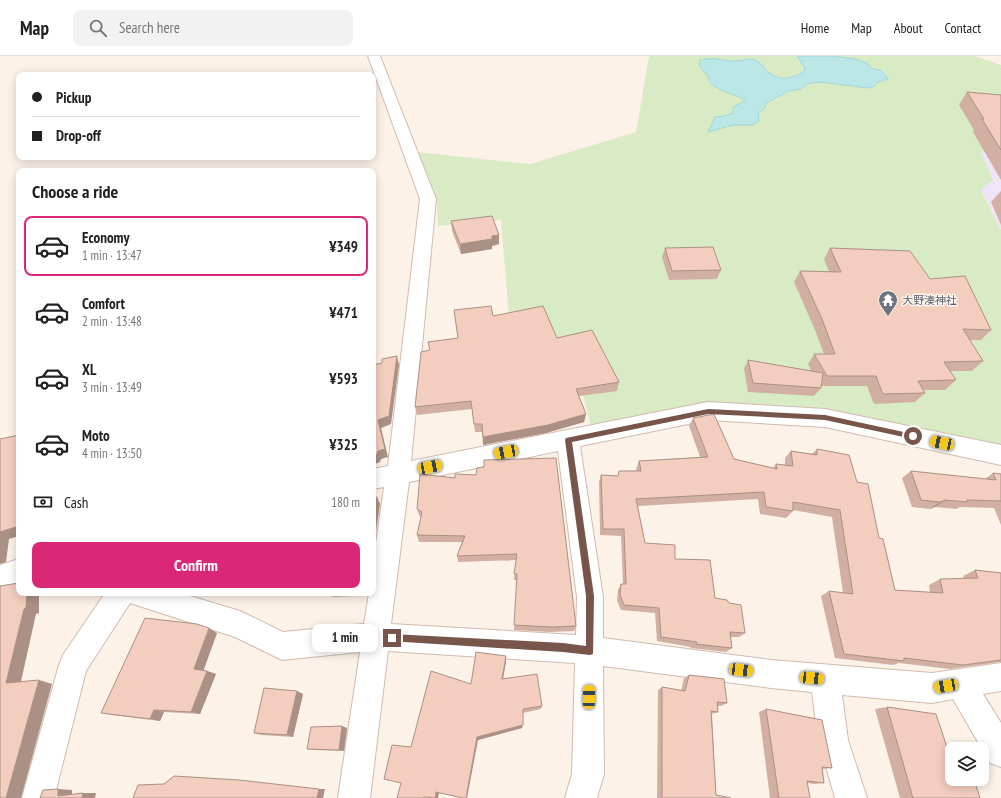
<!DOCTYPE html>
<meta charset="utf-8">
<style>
body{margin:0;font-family:"PT Sans Narrow","Noto Sans JP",sans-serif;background:#f2f2f2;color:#202124;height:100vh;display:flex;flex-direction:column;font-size:15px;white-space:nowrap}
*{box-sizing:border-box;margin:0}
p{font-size:13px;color:#757577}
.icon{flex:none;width:22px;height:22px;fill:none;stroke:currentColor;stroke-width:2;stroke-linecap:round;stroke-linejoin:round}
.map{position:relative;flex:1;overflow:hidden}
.sheet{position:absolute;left:16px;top:112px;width:360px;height:428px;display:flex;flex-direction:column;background:#fff;border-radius:8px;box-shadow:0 2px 10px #0003}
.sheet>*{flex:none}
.banner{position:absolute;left:16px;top:16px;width:360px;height:88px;border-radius:8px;box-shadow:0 2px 10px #0003;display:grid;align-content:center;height:88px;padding:0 16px;background:#fff}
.tools{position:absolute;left:945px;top:686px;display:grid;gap:8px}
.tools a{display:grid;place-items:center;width:44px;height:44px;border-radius:8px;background:#fff;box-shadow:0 2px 10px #0003;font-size:20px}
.end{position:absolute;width:18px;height:18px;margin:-9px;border:5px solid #78554b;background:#fff;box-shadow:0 0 0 2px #fff}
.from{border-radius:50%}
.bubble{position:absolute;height:28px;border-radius:8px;background:#fff;box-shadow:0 2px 10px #0003;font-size:13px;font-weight:700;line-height:28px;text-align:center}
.car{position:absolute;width:12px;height:24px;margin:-12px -6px;border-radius:5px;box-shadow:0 0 3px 1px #0007;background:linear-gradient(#f5c518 24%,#345 0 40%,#f5c518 0 76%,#345 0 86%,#f5c518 0)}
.banner b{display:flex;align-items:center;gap:14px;height:38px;font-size:15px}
.banner b+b{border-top:1px solid #e0e0e0}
.banner i{width:10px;height:10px;background:#202124}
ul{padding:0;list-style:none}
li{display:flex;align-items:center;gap:12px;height:60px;margin:0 8px 6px;padding:0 8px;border:2px solid transparent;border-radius:8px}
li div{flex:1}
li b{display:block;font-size:15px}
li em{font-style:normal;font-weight:700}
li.selected{border-color:#db2777}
li>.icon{width:36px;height:36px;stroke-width:1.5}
h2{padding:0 16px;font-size:18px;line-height:48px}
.pay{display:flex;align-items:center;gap:10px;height:44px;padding:0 16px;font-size:15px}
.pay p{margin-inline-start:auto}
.cta{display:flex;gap:8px;margin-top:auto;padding:8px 16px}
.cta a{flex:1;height:46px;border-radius:8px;background:#db2777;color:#fff;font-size:16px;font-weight:700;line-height:46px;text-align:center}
header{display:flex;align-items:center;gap:24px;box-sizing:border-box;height:56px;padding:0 20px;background:#fff;border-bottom:1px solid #e0e0e0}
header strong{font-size:19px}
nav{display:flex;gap:22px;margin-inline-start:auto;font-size:14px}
.search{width:280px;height:36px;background:#f2f2f2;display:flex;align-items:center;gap:10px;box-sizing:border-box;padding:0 14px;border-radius:8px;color:#757577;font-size:15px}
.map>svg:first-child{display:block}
.education{fill:#efe4f9}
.green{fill:#d9ebc5}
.water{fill:#bbe7e7;stroke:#a1d8d9}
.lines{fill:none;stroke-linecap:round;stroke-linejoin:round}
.street-casing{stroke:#d2baaf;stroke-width:2}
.street{fill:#fff;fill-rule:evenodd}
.wall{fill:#d1b0a3}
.shaded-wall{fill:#aa9085}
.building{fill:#f3cdbe;stroke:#aa9085}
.route{fill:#78554b}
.labels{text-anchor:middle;stroke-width:3;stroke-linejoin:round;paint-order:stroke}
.worship-label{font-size:11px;fill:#5b616d;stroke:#fff6ee;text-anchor:start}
</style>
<header>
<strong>Map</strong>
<div class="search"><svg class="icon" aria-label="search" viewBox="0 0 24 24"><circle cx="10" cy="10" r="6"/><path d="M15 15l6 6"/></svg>Search here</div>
<nav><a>Home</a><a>Map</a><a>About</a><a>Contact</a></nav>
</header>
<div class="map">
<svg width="1001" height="742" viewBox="0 0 1001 742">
<rect width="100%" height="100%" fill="#fdf2e8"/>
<!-- education -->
<path class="education" d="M 981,96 L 1001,97 L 1001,174 L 981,133 L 993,124 Z"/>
<!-- green -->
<path class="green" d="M 649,0 L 975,0 L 1001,9 L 1001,97 L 981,96 L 993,124 L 981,134 L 1001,174 L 1001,399 L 828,354 L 591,371 L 570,288 L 512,297 L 501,164 L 438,170 L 437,148 L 417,96 L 530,108 L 636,76 Z"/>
<!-- water -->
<path class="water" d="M 797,0 L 832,0 L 855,3 L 867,7 L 871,12 L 882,15 L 888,23 L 878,26 L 873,31 L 868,32 L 821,26 L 807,28 L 801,33 L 789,35 L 766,47 L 765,52 L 758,57 L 759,65 L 753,69 L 733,69 L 708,76 L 715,61 L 725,60 L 733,57 L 733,51 L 745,45 C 734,35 710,37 707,18 C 702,15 698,10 700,4 C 713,0 724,6 737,5 C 744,5 749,1 755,4 C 762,7 764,13 769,17 C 783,26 791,22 804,16 L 805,12 Z"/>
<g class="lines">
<defs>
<path id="street" d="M 368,0 L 380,0 L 436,143 L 411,405 L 708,346 L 825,353 L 1001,389 L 1001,409 L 825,371 L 708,364 L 580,390 L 603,541 L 603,582 L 771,604 L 932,617 L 1001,607 L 1001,635 L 983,638 L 1001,667 L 1001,711 L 990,707 L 953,643 L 932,647 L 842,639 L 848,684 L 867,742 L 835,742 L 818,684 L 812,636 L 771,632 L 603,610 L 604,718 L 597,742 L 565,742 L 572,718 L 575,607 L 388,595 L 370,742 L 338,742 L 360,596 L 282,604 L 235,581 L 130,547 L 86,615 L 54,742 L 22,742 L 59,609 L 63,599 L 105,537 L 180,537 L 240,555 L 283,576 L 364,568 L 369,537 L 373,537 L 373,508 L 384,431 L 373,433 L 373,413 L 388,410 L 420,143 ZM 558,395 L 577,541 L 576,579 L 391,568 L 409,426 Z
M 19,503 L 19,529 L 0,535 L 0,509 Z"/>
</defs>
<!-- street casing -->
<use href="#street" class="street-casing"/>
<!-- street -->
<use href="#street" class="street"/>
</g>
<!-- wall -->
<path class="wall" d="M 967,36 L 1001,39 L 1001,124 L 973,76 L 974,74 L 959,49 Z
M 1001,135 L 1001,169 L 991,146 Z
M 451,165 L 499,179 L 499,188 L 492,190 L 492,193 L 461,198 L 452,175 Z
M 665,192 L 721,214 L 717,223 L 669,224 L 662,201 Z
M 830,192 L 930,223 L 991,274 L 981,284 L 969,284 L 983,305 L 972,315 L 950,315 L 956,324 L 945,334 L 923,334 L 925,337 L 915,346 L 875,348 L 873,346 L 867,330 L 821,330 L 821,332 L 814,340 L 748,336 L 744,313 L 748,304 L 811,315 L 808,308 L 814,298 L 824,298 L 815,274 L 794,226 L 800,215 L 829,216 L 824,203 Z
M 454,254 L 493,260 L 557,282 L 619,326 L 617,335 L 579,340 L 586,358 L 584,366 L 546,377 L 483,389 L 482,376 L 475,376 L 472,353 L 417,359 L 415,351 L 430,294 L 458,282 Z
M 693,362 L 734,403 L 773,412 L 776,408 L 785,409 L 785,402 L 791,395 L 812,398 L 817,393 L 857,426 L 879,482 L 895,534 L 930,537 L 929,529 L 940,523 L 964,523 L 963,520 L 975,514 L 1001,517 L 1001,606 L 950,613 L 899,607 L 893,609 L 835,602 L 821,540 L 829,535 L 843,537 L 832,461 L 793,454 L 793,455 L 786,462 L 760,458 L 758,443 L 638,450 L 645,487 L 675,503 L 715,542 L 745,577 L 739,581 L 731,581 L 732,592 L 726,596 L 691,592 L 691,591 L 657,585 L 655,557 L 621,554 L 617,545 L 618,534 L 621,528 L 623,528 L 621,480 L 600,479 L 599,426 L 601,419 L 618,420 L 619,415 L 636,415 L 636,413 L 639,405 L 700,401 L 689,370 Z
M 911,415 L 985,423 L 993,417 L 1001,418 L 1001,469 L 994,452 L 960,451 L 956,453 L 935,451 L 930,453 L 912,451 L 902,422 Z
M 455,422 L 576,570 L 574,575 L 549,576 L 514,574 L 517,524 L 514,524 L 516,504 L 458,506 L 457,500 L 462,486 L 419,486 L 417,479 L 421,461 L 419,459 L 417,453 Z
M 329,537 L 356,537 L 355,540 L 333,541 Z
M 217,577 L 203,614 L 207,615 L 216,618 L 200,658 L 164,656 L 160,665 L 112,659 L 101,657 Z
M 506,600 L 506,605 L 503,623 L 542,650 L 541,653 L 523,657 L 522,672 L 478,684 L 439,736 L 438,742 L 430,742 L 401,727 L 471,628 Z
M 689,619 L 727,647 L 721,650 L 718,650 L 718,656 L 712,658 L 716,739 L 731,742 L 657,742 L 658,634 L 662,631 L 681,635 L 684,622 Z
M 303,638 L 293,681 L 261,679 L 254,677 Z
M 887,651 L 949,697 L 980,742 L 900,742 L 875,653 Z
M 766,653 L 832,712 L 822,713 L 824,727 L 814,728 L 807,727 L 810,742 L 770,742 L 759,656 Z
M 347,672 L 344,695 L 313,694 L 307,693 Z"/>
<!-- shaded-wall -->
<path class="shaded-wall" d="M 499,179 L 499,188 L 492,190 L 492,193 L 461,198 L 460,188 L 492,180 Z
M 397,300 L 399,309 L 391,368 L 381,372 L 388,401 L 381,403 L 380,406 L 373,409 L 373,400 L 378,364 Z
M 586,358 L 584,366 L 546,377 L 483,389 L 483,381 Z
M 377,441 L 380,448 L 373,495 L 373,471 Z
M 945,444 L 935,451 L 930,453 L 940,446 Z
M 19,470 L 19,480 L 9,483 L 6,506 L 0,508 L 0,476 Z
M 27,537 L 39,537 L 39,557 L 36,558 L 20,630 L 6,627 Z
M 222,537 L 237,537 L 227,540 Z
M 353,537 L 356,537 L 355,540 Z
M 209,572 L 217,577 L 203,616 L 194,613 Z
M 506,600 L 506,605 L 502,628 L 502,623 Z
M 207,615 L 216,618 L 200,658 L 191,656 Z
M 39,624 L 52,628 L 21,742 L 6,742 Z
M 297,635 L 303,638 L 293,681 L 287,679 Z
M 154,654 L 164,656 L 160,665 L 150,663 Z
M 523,669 L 522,672 L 478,684 L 467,742 L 466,742 L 477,681 Z
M 342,670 L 347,672 L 344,695 L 339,694 Z
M 58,733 L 72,734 L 72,740 L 58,740 Z
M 319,733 L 325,733 L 323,742 L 317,742 Z
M 436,736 L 439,736 L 438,742 L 435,742 Z
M 83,737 L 96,737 L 95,742 L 82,742 Z"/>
<!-- building -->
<path class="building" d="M 967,36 L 1001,39 L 1001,94 L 982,63 L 984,63 Z
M 492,160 L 499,179 L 492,180 L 492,183 L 460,188 L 451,165 Z
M 713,191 L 721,214 L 672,215 L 665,192 Z
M 830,192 L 910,195 L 930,223 L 965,220 L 991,274 L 963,273 L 983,305 L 944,306 L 956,324 L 918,325 L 925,337 L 884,338 L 882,336 L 876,320 L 827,320 L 814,298 L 835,298 L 822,263 L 800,215 L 841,216 Z
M 491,250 L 493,260 L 543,250 L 557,282 L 592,274 L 619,326 L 576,333 L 586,358 L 548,369 L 483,381 L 482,368 L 474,368 L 471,345 L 415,351 L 421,296 L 430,294 L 428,286 L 458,282 L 454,254 Z
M 397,300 L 389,360 L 378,364 L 385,393 L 378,395 L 377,399 L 373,400 L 373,309 L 382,307 L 382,303 Z
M 748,304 L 823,317 L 821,332 L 753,327 Z
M 714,358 L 734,403 L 777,413 L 776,408 L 793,410 L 791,395 L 817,399 L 817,393 L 849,399 L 857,426 L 868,428 L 879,482 L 883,483 L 895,534 L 943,537 L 940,523 L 978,522 L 975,514 L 1001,517 L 1001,604 L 963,609 L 904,602 L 904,605 L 844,598 L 829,535 L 853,538 L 840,454 L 793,446 L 793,455 L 766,451 L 764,436 L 636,443 L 645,487 L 675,489 L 675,503 L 710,504 L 715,542 L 727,544 L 729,547 L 741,549 L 745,577 L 730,576 L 732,592 L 696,588 L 697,586 L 661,581 L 659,552 L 624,549 L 620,539 L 621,528 L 626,528 L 624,473 L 603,473 L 601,419 L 618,420 L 619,415 L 641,415 L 639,405 L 708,401 L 693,362 Z
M 19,379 L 19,470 L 0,476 L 0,383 Z
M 556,402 L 576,570 L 551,571 L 514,569 L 517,518 L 514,518 L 517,498 L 457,500 L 465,480 L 417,479 L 422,456 L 417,453 L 420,418 L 455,422 L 455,418 L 476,419 L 477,412 L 484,411 L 484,404 Z
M 911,415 L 996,424 L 993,417 L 1001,418 L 1001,445 L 967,444 L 967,446 L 945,444 L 940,446 L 921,444 Z
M 373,441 L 377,441 L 373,471 Z
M 19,527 L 19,537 L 27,537 L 26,552 L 24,553 L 6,627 L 39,624 L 6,742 L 0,742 L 0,530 Z
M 145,562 L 197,568 L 209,572 L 194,613 L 207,615 L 191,656 L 154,654 L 150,663 L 101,657 Z
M 476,596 L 506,600 L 502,623 L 537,618 L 542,650 L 523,653 L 523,669 L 477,681 L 466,742 L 463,742 L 436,736 L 435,742 L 424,741 L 424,742 L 397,742 L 401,727 L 384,723 L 392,689 L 411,691 L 431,615 L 471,628 Z
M 689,619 L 724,623 L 727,647 L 717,646 L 718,656 L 711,655 L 716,739 L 731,742 L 662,742 L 662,631 L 685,635 Z
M 264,632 L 297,635 L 287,679 L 254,677 Z
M 887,651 L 936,658 L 949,697 L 952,698 L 952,723 L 974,723 L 980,742 L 913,742 Z
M 766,653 L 822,664 L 832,712 L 822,711 L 824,727 L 807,725 L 810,742 L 779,742 Z
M 342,670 L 339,694 L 307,693 L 311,671 Z
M 174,720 L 239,724 L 319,733 L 317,742 L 133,742 L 138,729 L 164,728 Z
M 58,733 L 58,740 L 83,737 L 82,742 L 40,742 L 43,734 Z"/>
<!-- route -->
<path class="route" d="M 708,353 L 825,359 L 913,378 L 916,380 L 913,383 L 825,364 L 708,358 L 572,386 L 594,540 L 593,598 L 590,599 L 563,596 L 389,585 L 388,582 L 392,578 L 563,587 L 586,590 L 586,540 L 565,384 L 566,382 Z"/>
<!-- icons -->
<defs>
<symbol id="temple-pin" viewBox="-11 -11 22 30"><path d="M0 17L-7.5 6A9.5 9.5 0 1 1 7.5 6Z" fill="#6b7280" stroke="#fff6ee"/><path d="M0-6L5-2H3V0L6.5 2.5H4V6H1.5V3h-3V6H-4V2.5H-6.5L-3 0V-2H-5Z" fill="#fff"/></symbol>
</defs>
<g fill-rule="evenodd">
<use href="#temple-pin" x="877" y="233" width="22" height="30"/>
</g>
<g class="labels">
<!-- worship labels -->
<g class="worship-label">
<text x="902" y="248">大野湊神社</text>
</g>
</g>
</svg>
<div class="tools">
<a><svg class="icon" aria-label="layers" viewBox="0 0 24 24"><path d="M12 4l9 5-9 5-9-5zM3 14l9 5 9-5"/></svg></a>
</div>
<i class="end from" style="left:913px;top:380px"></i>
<i class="end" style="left:392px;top:582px"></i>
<div class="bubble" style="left:312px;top:568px;width:66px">1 min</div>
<i class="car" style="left:942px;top:387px;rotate:282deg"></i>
<i class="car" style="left:506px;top:396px;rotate:259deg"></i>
<i class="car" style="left:430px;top:411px;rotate:79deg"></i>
<i class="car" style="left:741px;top:614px;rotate:97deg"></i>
<i class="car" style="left:812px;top:622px;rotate:95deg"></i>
<i class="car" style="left:946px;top:630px;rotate:260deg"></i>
<i class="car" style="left:589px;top:641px;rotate:1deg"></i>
<div class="banner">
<b><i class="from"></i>Pickup</b>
<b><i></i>Drop-off</b>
</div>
<section class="sheet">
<h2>Choose a ride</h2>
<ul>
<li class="selected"><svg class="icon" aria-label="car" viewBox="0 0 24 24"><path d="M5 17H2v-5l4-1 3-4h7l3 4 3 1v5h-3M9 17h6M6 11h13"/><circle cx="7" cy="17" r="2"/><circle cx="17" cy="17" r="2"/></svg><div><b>Economy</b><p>1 min · 13:47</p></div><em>¥349</em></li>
<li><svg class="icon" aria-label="car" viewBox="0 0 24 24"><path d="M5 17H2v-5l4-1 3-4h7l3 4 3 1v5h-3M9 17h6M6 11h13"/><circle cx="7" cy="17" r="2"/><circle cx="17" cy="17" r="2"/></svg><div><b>Comfort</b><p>2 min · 13:48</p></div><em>¥471</em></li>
<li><svg class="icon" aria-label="car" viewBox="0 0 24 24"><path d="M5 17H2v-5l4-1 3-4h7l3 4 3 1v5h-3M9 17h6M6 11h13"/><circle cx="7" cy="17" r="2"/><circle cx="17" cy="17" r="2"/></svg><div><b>XL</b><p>3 min · 13:49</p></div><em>¥593</em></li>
<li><svg class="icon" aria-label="car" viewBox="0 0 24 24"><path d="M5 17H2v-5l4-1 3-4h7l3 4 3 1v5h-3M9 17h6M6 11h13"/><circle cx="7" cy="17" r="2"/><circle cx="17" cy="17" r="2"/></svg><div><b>Moto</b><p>4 min · 13:50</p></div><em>¥325</em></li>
</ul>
<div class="pay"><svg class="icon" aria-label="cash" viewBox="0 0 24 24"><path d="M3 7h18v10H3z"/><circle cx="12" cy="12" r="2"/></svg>Cash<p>180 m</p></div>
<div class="cta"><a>Confirm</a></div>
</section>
</div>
